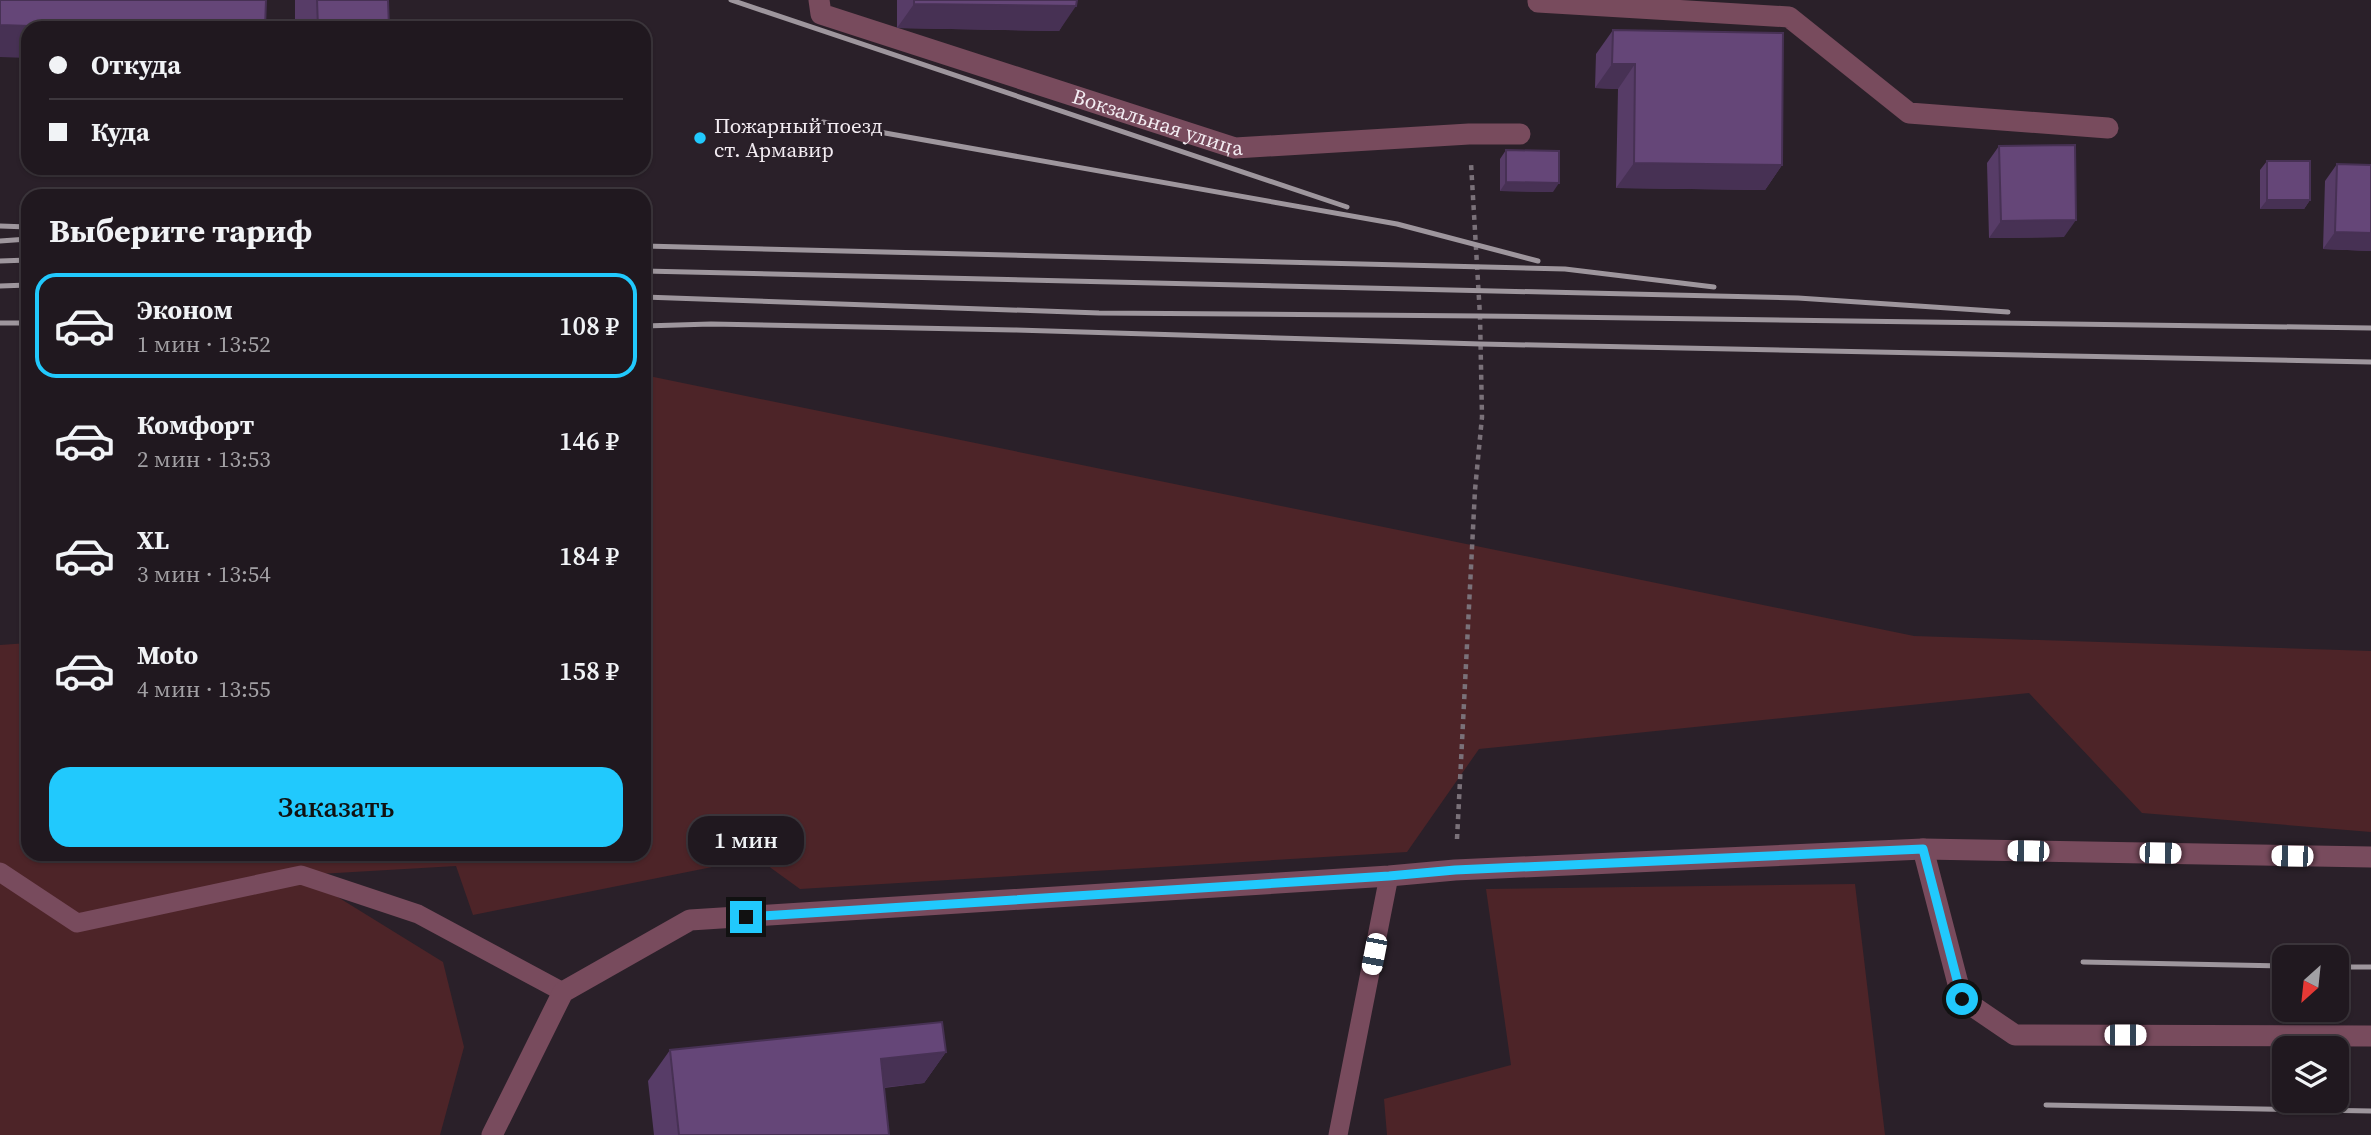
<!DOCTYPE html>
<html lang="ru">
<meta charset="utf-8">
<style>
body{margin:0;font-family:"Source Serif 4",serif;background:#282128;color:#f1f3f6;height:100vh;display:flex;flex-direction:column;font-size:26px;white-space:nowrap}
*{box-sizing:border-box;margin:0}
p{font-size:23px;color:#a2a0a4}
.icon{flex:none;width:38px;height:38px;fill:none;stroke:currentColor;stroke-width:2;stroke-linecap:round;stroke-linejoin:round}
.map{position:relative;flex:1;overflow:hidden}
.side{position:absolute;left:21px;top:189px;width:630px;height:672px;display:flex;flex-direction:column;background:#20181f;border-radius:21px;box-shadow:0 2px 5px #0004,0 0 0 2px #3d373d}
.side>*{flex:none}
.hud{position:absolute;left:21px;top:21px;width:630px;height:154px;border-radius:21px;box-shadow:0 2px 5px #0004,0 0 0 2px #3d373d;display:grid;align-content:center;height:154px;padding:0 28px;background:#20181f}
.needle{width:46px;rotate:207deg}
.fabs{position:absolute;left:2272px;top:945px;display:grid;gap:14px}
.fabs a{display:grid;place-items:center;width:77px;height:77px;border-radius:14px;background:#20181f;box-shadow:0 2px 5px #0004,0 0 0 2px #3d373d;font-size:35px}
.end{position:absolute;width:32px;height:32px;margin:-16px;border:9px solid #21c9fd;background:#111;box-shadow:0 0 0 4px #111}
.from{border-radius:50%}
.bubble{position:absolute;height:49px;border-radius:21px;background:#20181f;box-shadow:0 2px 5px #0004,0 0 0 2px #3d373d;font-size:23px;font-weight:600;line-height:49px;text-align:center}
.car{position:absolute;width:21px;height:42px;margin:-21px -10px;border-radius:9px;box-shadow:0 0 5px 2px #0007;background:linear-gradient(#fff 24%,#345 0 40%,#fff 0 76%,#345 0 86%,#fff 0)}
.hud b{display:flex;align-items:center;gap:24px;height:66px;font-size:26px}
.hud b+b{border-top:2px solid #3d373d}
.hud i{width:18px;height:18px;background:#f1f3f6}
ul{padding:0;list-style:none}
li{display:flex;align-items:center;gap:21px;height:105px;margin:0 14px 10px;padding:0 14px;border:4px solid transparent;border-radius:21px}
li div{flex:1}
li b{display:block;font-size:26px}
li em{font-style:normal;font-weight:600}
li.selected{border-color:#21c9fd}
li>.icon{width:63px;height:63px;stroke-width:1.5}
h2{padding:0 28px;font-size:32px;line-height:84px}
.primary-button{display:flex;gap:14px;margin-top:auto;padding:14px 28px}
.primary-button a{flex:1;height:80px;border-radius:21px;background:#21c9fd;color:#111;font-size:28px;font-weight:600;line-height:80px;text-align:center}
.map>svg:first-child{display:block}
.green{fill:#4d2428}
.lines{fill:none;stroke-linecap:round;stroke-linejoin:round}
.path{stroke:#7a7179;stroke-width:4.5;stroke-dasharray:5 5;stroke-linecap:butt}
.service{stroke:#784b5d;stroke-width:19}
.minor{stroke:#784b5d;stroke-width:21}
.rail{stroke:#9e969d;stroke-width:5}
.wall{fill:#573c67}
.shaded-wall{fill:#473154}
.building{fill:#654678;stroke:#473154;stroke-width:2}
.route{stroke:#21c9fd;stroke-width:9}
.poi-dot{fill:#21c9fd;stroke:#2a2029;stroke-width:2.5}
.labels{text-anchor:middle;stroke-width:5;stroke-linejoin:round;paint-order:stroke}
.street-label{font-size:21px;fill:#f3ecf2;stroke:#2a2029}
.poi-label{font-size:21px;fill:#f3ecf2;stroke:#2a2029;text-anchor:start}
</style>
<div class="map">
<svg width="2371" height="1135" viewBox="0 0 2371 1135">
<rect width="100%" height="100%" fill="#2a2029"/>
<!-- green -->
<path class="green" d="M 644,375 L 1914,636 L 2371,651 L 2371,832 L 2142,813 L 2029,693 L 1479,749 L 1407,852 L 800,889 L 757,858 L 473,915 L 456,866 L 302,875 L 443,962 L 464,1047 L 440,1135 L 0,1135 L 0,645 L 28,643 L 28,854 L 644,854 Z
M 1855,884 L 1885,1135 L 1387,1135 L 1384,1099 L 1511,1065 L 1486,889 Z"/>
<g class="lines">
<!-- path -->
<path class="path" d="M 1457,839 L 1475,490 L 1482,417 L 1480,316 L 1471,163"/>
<!-- service -->
<path class="service" d="M 0,872 L 77,923 L 301,875 L 418,914 L 563,992
M 1338,1135 L 1389,876"/>
<!-- minor -->
<g class="minor">
<path id="s1" d="M 819,0 L 821,14 L 1235,148 L 1469,134 L 1520,134"/>
<path d="M 1538,0 L 1538,2 L 1789,17 L 1909,113 L 2108,128"/>
<path d="M 1923,849 L 1962,999 L 2015,1035 L 2371,1036"/>
<path d="M 492,1135 L 563,992 L 690,920 L 1389,876 L 1455,870 L 1923,849 L 2371,857"/>
</g>
<!-- rail -->
<path class="rail" d="M 731,0 L 1347,207
M 823,122 L 1397,224 L 1538,261
M 0,226 L 28,227
M 0,241 L 28,239
M 644,246 L 1565,269 L 1714,287
M 0,261 L 28,260
M 644,271 L 1798,298 L 2008,312
M 0,286 L 28,285
M 644,297 L 1099,313 L 1480,316 L 2371,328
M 0,323 L 28,323
M 644,326 L 711,324 L 1014,330 L 1481,344 L 2371,362
M 2083,962 L 2284,966
M 2336,967 L 2371,967
M 2046,1105 L 2371,1111"/>
</g>
<!-- wall -->
<path class="wall" d="M 295,0 L 388,0 L 389,28 L 295,28 Z
M 897,0 L 1077,0 L 1059,31 L 897,28 Z
M 1613,30 L 1782,165 L 1765,190 L 1616,188 L 1618,89 L 1595,88 L 1596,54 Z
M 1999,146 L 2064,237 L 1989,238 L 1987,163 Z
M 1506,150 L 1553,192 L 1500,191 L 1500,159 Z
M 2267,161 L 2310,200 L 2304,209 L 2260,209 L 2260,170 Z
M 2337,164 L 2371,165 L 2371,251 L 2323,249 L 2325,181 Z
M 670,1050 L 946,1052 L 924,1083 L 884,1088 L 889,1135 L 654,1135 L 648,1081 Z"/>
<!-- shaded-wall -->
<path class="shaded-wall" d="M 914,4 L 1076,6 L 1059,31 L 897,28 Z
M 0,25 L 89,28 L 28,28 L 28,58 L 0,57 Z
M 1612,64 L 1635,64 L 1618,89 L 1595,88 Z
M 1634,163 L 1782,165 L 1765,190 L 1616,188 Z
M 1506,182 L 1559,183 L 1553,192 L 1500,191 Z
M 2267,200 L 2310,200 L 2304,209 L 2260,209 Z
M 2076,220 L 2064,237 L 1989,238 L 2001,221 Z
M 2335,232 L 2371,233 L 2371,251 L 2323,249 Z
M 946,1052 L 924,1083 L 859,1090 L 881,1059 Z"/>
<!-- building -->
<path class="building" d="M 0,0 L 266,0 L 265,28 L 89,28 L 0,25 Z
M 317,0 L 388,0 L 389,28 L 318,28 Z
M 914,0 L 1077,0 L 1076,6 L 914,4 Z
M 1613,30 L 1783,33 L 1782,165 L 1634,163 L 1635,64 L 1612,64 Z
M 2075,145 L 2076,220 L 2001,221 L 1999,146 Z
M 1506,150 L 1559,151 L 1559,183 L 1506,182 Z
M 2267,161 L 2310,161 L 2310,200 L 2267,200 Z
M 2337,164 L 2371,165 L 2371,233 L 2335,232 Z
M 942,1022 L 946,1052 L 881,1059 L 889,1135 L 679,1135 L 670,1050 Z"/>
<g class="lines">
<!-- route -->
<path class="route" d="M 746,917 L 1389,876 L 1455,870 L 1923,849 L 1962,999"/>
</g>
<!-- markers -->
<circle class="poi-dot" cx="700" cy="138" r="7"/>
<g class="labels">
<!-- street labels -->
<g class="street-label">
<text dy="7" stroke="none"><textPath href="#s1" startOffset="368">Вокзальная улица</textPath></text>
</g>
<!-- poi labels -->
<g class="poi-label">
<text x="714" y="133">Пожарный поезд<tspan x="714" dy="24">ст. Армавир</tspan></text>
</g>
</g>
</svg>
<div class="fabs">
<a><svg class="needle" viewBox="-14 -14 28 28"><path d="M0-13l5 13h-10z" fill="#e53935"/><path d="M0 13l5-13h-10z" fill="#a2a0a4"/></svg></a>
<a><svg class="icon" aria-label="layers" viewBox="0 0 24 24"><path d="M12 4l9 5-9 5-9-5zM3 14l9 5 9-5"/></svg></a>
</div>
<i class="end from" style="left:1962px;top:999px"></i>
<i class="end" style="left:746px;top:917px"></i>
<div class="bubble" style="left:688px;top:816px;width:116px">1 мин</div>
<i class="car" style="left:2028px;top:851px;rotate:271deg"></i>
<i class="car" style="left:2160px;top:853px;rotate:91deg"></i>
<i class="car" style="left:2292px;top:856px;rotate:271deg"></i>
<i class="car" style="left:1374px;top:954px;rotate:191deg"></i>
<i class="car" style="left:2125px;top:1035px;rotate:90deg"></i>
<div class="hud">
<b><i class="from"></i>Откуда</b>
<b><i></i>Куда</b>
</div>
<section class="side">
<h2>Выберите тариф</h2>
<ul>
<li class="selected"><svg class="icon" aria-label="car" viewBox="0 0 24 24"><path d="M5 17H2v-5l4-1 3-4h7l3 4 3 1v5h-3M9 17h6M6 11h13"/><circle cx="7" cy="17" r="2"/><circle cx="17" cy="17" r="2"/></svg><div><b>Эконом</b><p>1 мин · 13:52</p></div><em>108 ₽</em></li>
<li><svg class="icon" aria-label="car" viewBox="0 0 24 24"><path d="M5 17H2v-5l4-1 3-4h7l3 4 3 1v5h-3M9 17h6M6 11h13"/><circle cx="7" cy="17" r="2"/><circle cx="17" cy="17" r="2"/></svg><div><b>Комфорт</b><p>2 мин · 13:53</p></div><em>146 ₽</em></li>
<li><svg class="icon" aria-label="car" viewBox="0 0 24 24"><path d="M5 17H2v-5l4-1 3-4h7l3 4 3 1v5h-3M9 17h6M6 11h13"/><circle cx="7" cy="17" r="2"/><circle cx="17" cy="17" r="2"/></svg><div><b>XL</b><p>3 мин · 13:54</p></div><em>184 ₽</em></li>
<li><svg class="icon" aria-label="car" viewBox="0 0 24 24"><path d="M5 17H2v-5l4-1 3-4h7l3 4 3 1v5h-3M9 17h6M6 11h13"/><circle cx="7" cy="17" r="2"/><circle cx="17" cy="17" r="2"/></svg><div><b>Moto</b><p>4 мин · 13:55</p></div><em>158 ₽</em></li>
</ul>
<div class="primary-button"><a>Заказать</a></div>
</section>
</div>
